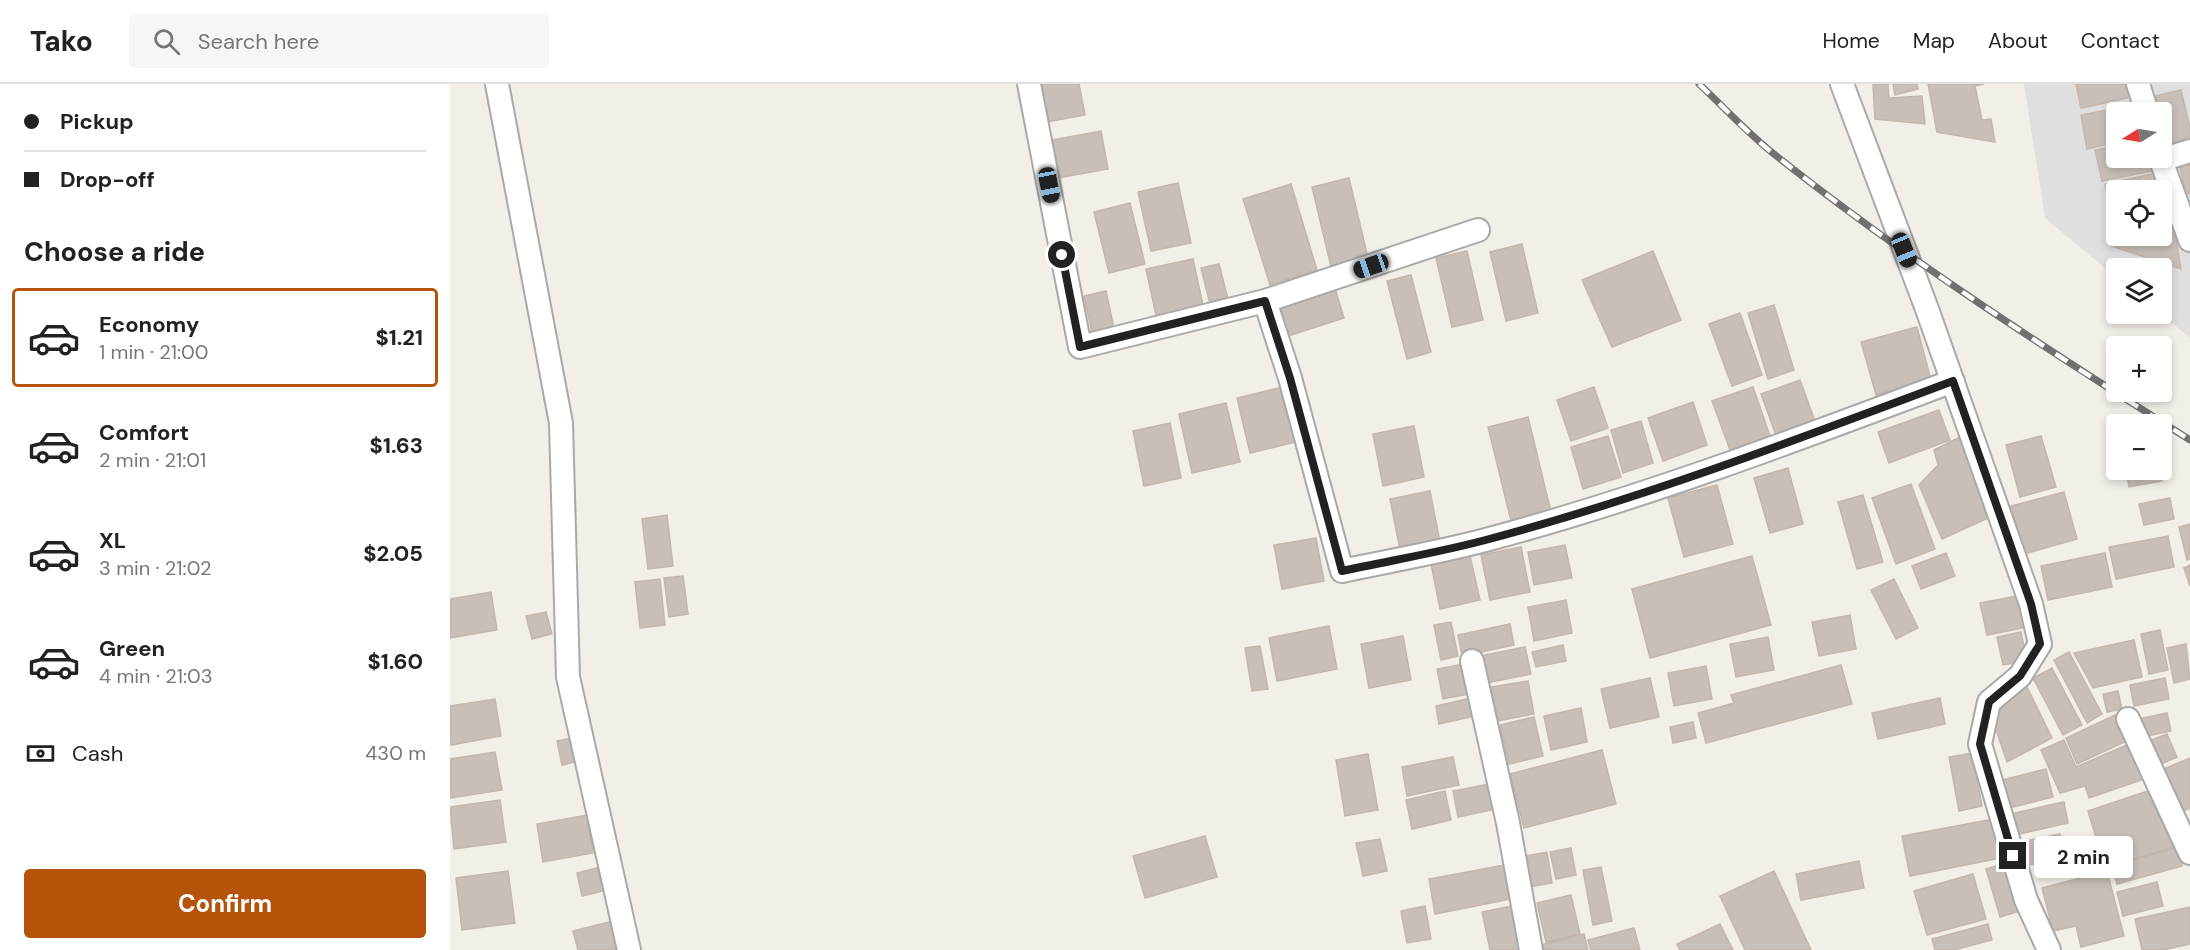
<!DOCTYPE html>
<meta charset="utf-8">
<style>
body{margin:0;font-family:"DM Sans",sans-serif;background:#f6f6f6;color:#222;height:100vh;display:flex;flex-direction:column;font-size:22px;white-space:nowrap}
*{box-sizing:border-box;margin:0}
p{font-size:20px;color:#767676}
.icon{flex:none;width:33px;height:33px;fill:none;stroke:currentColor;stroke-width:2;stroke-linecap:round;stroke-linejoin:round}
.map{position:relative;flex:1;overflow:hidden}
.drawer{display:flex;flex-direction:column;background:#fff;width:450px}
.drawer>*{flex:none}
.guide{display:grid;align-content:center;height:132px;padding:0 24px;background:#fff}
.needle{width:39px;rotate:259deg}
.fabs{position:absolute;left:1656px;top:18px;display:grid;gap:12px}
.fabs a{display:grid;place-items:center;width:66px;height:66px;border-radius:6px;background:#fff;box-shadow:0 3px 9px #0003;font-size:30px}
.end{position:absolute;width:27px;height:27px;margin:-14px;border:8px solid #222;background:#fff;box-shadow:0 0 0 3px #fff}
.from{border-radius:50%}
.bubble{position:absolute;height:42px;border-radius:6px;background:#fff;box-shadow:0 3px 9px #0003;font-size:20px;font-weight:700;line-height:42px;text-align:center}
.car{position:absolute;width:18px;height:36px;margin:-18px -9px;border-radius:8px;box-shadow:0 0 4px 2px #0007;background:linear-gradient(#222 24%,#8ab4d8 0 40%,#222 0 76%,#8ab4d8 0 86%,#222 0)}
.guide b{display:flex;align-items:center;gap:21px;height:57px;font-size:22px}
.guide b+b{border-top:2px solid #e0e0e0}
.guide i{width:15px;height:15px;background:#222}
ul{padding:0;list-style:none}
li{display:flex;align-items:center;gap:18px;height:99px;margin:0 12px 9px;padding:0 12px;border:3px solid transparent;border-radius:6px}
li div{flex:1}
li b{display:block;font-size:22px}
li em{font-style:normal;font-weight:700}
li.active{border-color:#b45309}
li>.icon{width:54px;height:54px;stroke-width:1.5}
h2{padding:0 24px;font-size:27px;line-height:72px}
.pay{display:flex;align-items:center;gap:15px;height:66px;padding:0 24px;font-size:22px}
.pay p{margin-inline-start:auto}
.primary-button{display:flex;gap:12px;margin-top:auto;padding:12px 24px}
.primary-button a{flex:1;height:69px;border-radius:6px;background:#b45309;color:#fff;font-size:24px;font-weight:700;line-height:69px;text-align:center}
header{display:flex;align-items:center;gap:36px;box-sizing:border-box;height:84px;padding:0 30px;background:#fff;border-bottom:2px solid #e0e0e0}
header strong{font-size:28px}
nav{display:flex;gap:33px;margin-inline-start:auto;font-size:21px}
.search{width:420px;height:54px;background:#f6f6f6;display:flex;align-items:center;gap:15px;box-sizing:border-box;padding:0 21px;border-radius:6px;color:#767676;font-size:22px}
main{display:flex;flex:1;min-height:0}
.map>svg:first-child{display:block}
.residential{fill:#e0dfdf;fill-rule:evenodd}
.building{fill:#c7bfb8;stroke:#c4b6ab;stroke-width:1.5}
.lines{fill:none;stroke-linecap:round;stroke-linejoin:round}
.street-casing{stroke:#a9a9a9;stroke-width:26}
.street{stroke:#fff;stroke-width:22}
.rail-casing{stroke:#707070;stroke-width:7}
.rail{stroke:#fff;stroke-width:4.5;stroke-dasharray:14;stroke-linecap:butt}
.route{stroke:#222;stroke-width:8}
</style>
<header>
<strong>Tako</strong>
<div class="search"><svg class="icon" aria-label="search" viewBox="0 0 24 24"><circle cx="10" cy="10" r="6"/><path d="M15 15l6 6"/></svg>Search here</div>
<nav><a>Home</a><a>Map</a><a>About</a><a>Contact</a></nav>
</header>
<main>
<section class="drawer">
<div class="guide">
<b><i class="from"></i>Pickup</b>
<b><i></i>Drop-off</b>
</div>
<h2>Choose a ride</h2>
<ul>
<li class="active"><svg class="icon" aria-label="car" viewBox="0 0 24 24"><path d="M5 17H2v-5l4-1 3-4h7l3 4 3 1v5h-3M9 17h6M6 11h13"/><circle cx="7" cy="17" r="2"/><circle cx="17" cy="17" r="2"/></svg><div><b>Economy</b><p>1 min · 21:00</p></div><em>$1.21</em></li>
<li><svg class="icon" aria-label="car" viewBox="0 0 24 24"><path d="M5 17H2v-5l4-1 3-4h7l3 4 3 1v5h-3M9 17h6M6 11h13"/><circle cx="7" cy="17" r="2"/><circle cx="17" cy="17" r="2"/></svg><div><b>Comfort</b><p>2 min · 21:01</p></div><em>$1.63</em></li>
<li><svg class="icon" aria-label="car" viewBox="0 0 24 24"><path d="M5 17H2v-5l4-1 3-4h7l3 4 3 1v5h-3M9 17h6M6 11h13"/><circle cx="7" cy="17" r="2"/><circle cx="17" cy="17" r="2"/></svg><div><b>XL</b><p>3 min · 21:02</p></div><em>$2.05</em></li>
<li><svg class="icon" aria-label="car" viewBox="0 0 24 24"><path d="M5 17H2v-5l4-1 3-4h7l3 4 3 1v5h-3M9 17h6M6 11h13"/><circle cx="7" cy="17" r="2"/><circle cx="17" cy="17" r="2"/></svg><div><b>Green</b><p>4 min · 21:03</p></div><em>$1.60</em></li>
</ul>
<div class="pay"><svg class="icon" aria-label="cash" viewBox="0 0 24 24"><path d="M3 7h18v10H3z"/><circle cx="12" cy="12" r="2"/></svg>Cash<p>430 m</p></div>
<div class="primary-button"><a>Confirm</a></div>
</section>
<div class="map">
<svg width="1740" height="866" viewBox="0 0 1740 866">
<rect width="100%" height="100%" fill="#f2efe9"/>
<!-- residential -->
<path class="residential" d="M 1574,0 L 1740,0 L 1740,254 L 1711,230 L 1712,184 L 1666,184 L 1666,193 L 1595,134 ZM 1666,28 L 1712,28 L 1712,74 L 1666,74 ZM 1666,106 L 1712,106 L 1712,152 L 1666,152 Z"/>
<!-- building -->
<path class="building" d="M 584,0 L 629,0 L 635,31 L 592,39 Z
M 1438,0 L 1439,14 L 1472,12 L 1475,40 L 1425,35 L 1423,1 Z
M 1443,0 L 1467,0 L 1468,5 L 1445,11 Z
M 1478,0 L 1534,0 L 1525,2 L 1532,36 L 1541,35 L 1545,58 L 1487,48 Z
M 1626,0 L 1680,0 L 1683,13 L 1631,24 Z
M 1731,6 L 1740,44 L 1740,63 L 1714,69 L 1712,28 L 1705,28 L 1701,13 Z
M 1687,20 L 1689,28 L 1666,28 L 1666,58 L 1637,65 L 1631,31 Z
M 651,47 L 658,85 L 603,95 L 596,57 Z
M 1666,62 L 1666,74 L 1704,74 L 1707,86 L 1652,97 L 1645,66 Z
M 1740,76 L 1740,109 L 1736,110 L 1729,78 Z
M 1712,88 L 1720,124 L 1712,126 L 1712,106 L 1666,106 L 1666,135 L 1662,136 L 1655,100 Z
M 899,94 L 919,178 L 882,187 L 862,103 Z
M 728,99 L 741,159 L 701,167 L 688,108 Z
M 841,100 L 867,186 L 820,201 L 793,115 Z
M 680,119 L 695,180 L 659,189 L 644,128 Z
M 1721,127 L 1731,185 L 1661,162 L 1657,143 L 1666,140 L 1666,152 L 1712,152 L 1712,129 Z
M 1072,160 L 1088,229 L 1056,237 L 1040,168 Z
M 1017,167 L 1033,236 L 1002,243 L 986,174 Z
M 1203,167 L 1231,236 L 1162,263 L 1132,196 Z
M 743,175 L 754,226 L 707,236 L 696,185 Z
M 769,180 L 778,215 L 760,220 L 751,184 Z
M 961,191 L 981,268 L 957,275 L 937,197 Z
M 884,201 L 894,234 L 838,252 L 827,220 Z
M 656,207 L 665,249 L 643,253 L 634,212 Z
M 1324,221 L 1344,286 L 1318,295 L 1298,229 Z
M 1290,229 L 1312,291 L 1282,302 L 1259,240 Z
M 1467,243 L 1481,296 L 1426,311 L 1411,258 Z
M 1350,296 L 1366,340 L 1327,354 L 1311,310 Z
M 833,303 L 846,358 L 800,369 L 787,314 Z
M 1144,303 L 1158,344 L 1121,357 L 1107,316 Z
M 1303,303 L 1320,352 L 1280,366 L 1262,317 Z
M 1243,318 L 1257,361 L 1213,377 L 1198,334 Z
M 776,319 L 790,378 L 742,389 L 729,330 Z
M 1489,326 L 1500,356 L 1439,379 L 1428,348 Z
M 1078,333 L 1102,432 L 1062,441 L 1038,343 Z
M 1191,337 L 1203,379 L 1173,389 L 1161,346 Z
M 720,339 L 731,394 L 694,402 L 683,347 Z
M 964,342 L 974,393 L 933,402 L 923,350 Z
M 1158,352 L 1171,393 L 1133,405 L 1121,363 Z
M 1512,352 L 1540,433 L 1492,455 L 1469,401 L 1488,381 L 1484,366 Z
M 1591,352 L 1606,403 L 1570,413 L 1556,361 Z
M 1338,384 L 1353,440 L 1320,449 L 1304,394 Z
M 1676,386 L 1710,386 L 1712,397 L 1679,403 Z
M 1461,400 L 1485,465 L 1446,480 L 1422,414 Z
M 1267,401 L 1283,460 L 1234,473 L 1218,414 Z
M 980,407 L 990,458 L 950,466 L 940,415 Z
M 1614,408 L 1627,455 L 1574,470 L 1561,422 Z
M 1413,411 L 1433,478 L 1407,485 L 1388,418 Z
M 1720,414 L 1724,435 L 1694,441 L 1689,420 Z
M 217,431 L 223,482 L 198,485 L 192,435 Z
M 1740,440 L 1740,475 L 1737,476 L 1729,443 Z
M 1718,452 L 1724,483 L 1666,495 L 1659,463 Z
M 866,454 L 874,497 L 832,505 L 824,461 Z
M 1115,461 L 1122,494 L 1084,501 L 1078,468 Z
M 1071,463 L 1080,508 L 1040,516 L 1031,471 Z
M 1496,469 L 1505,492 L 1471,505 L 1462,482 Z
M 1655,469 L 1662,503 L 1598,516 L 1591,482 Z
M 1020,472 L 1030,516 L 990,525 L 981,480 Z
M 1302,472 L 1321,541 L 1200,574 L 1182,505 Z
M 1740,481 L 1740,502 L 1734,484 Z
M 233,492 L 238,530 L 219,533 L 214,494 Z
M 210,495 L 215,541 L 190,544 L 185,498 Z
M 1444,495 L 1468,544 L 1446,555 L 1421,506 Z
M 41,508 L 47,546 L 0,554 L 0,515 Z
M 1572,511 L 1578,543 L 1537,551 L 1530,519 Z
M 1116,516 L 1122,549 L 1084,557 L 1078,523 Z
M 96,528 L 102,550 L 82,555 L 76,532 Z
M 1400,531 L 1406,565 L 1369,572 L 1362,538 Z
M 1001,538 L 1008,572 L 991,576 L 984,541 Z
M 1060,540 L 1064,561 L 1012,572 L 1008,551 Z
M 879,542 L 887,585 L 827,597 L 819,554 Z
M 1710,546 L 1718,586 L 1699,590 L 1691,550 Z
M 1571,548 L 1577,577 L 1553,581 L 1547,553 Z
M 953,552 L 961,596 L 919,604 L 911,560 Z
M 1318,553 L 1324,586 L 1286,593 L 1280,560 Z
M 1684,556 L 1692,593 L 1643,604 L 1624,569 Z
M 1736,560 L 1740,595 L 1724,599 L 1717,564 Z
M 1113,561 L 1116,577 L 1086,583 L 1082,568 Z
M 810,562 L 818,605 L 802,607 L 795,564 Z
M 1075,563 L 1081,590 L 1036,599 L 1030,572 Z
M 1619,568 L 1652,630 L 1637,639 L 1604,576 Z
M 1019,579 L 1025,609 L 993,615 L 987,585 Z
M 1391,581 L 1402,620 L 1256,659 L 1248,629 L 1284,619 L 1281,611 Z
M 1256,582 L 1262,615 L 1224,622 L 1218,589 Z
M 1602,584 L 1632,641 L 1613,651 L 1583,594 Z
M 1200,594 L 1209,633 L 1160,644 L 1151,605 Z
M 1715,594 L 1719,615 L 1684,622 L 1680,601 Z
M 1078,597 L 1084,630 L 1047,637 L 1041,603 Z
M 1577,603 L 1602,654 L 1557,678 L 1541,631 Z
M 1668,607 L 1672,625 L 1657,628 L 1653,610 Z
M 1021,614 L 1025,632 L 989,640 L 986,622 Z
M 1490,614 L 1495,640 L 1428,655 L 1422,629 Z
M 45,615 L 51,652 L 1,661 L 0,622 Z
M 1131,624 L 1137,658 L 1101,666 L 1094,632 Z
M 1717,629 L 1721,647 L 1692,653 L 1688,635 Z
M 1665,631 L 1677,657 L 1627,680 L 1616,654 Z
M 1084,633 L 1093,672 L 1059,680 L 1050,641 Z
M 1243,638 L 1246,654 L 1223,659 L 1220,643 Z
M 1717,650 L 1727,673 L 1709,681 L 1699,657 Z
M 127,653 L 132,676 L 112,681 L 107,657 Z
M 1614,656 L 1626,683 L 1681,659 L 1697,694 L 1639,714 L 1635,702 L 1610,709 L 1591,666 Z
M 1152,666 L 1166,720 L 1074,744 L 1060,690 Z
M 45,668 L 52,706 L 1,714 L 0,675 Z
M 1522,669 L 1532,722 L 1509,727 L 1499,673 Z
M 918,670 L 928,726 L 895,732 L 886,676 Z
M 1003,673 L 1009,701 L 957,712 L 952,683 Z
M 1740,674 L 1740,724 L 1727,730 L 1709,687 Z
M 1596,685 L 1603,713 L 1559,724 L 1552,696 Z
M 1045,699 L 1050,724 L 1008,733 L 1003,707 Z
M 1701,706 L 1726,762 L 1655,784 L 1638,727 Z
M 995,707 L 1001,736 L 962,745 L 956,716 Z
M 50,716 L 56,758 L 4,765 L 0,723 Z
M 1614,718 L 1618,739 L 1565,751 L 1560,730 Z
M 137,731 L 143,769 L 93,778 L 87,740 Z
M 1543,735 L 1551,774 L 1460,792 L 1452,752 Z
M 1610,750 L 1614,774 L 1579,781 L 1574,757 Z
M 755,752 L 767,793 L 695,814 L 683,772 Z
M 930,755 L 937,787 L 913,792 L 906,759 Z
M 1727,763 L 1732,782 L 1667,800 L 1662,782 Z
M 1121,764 L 1126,791 L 1106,795 L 1100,768 Z
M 1097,768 L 1102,799 L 1080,803 L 1075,772 Z
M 1409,777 L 1414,804 L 1351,816 L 1346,790 Z
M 1559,778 L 1573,826 L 1550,833 L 1536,785 Z
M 1059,780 L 1066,814 L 985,830 L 979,795 Z
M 1151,783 L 1162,837 L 1143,841 L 1133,786 Z
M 147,784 L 153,807 L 132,812 L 127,789 Z
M 58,787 L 65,839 L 12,846 L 6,794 Z
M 1324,787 L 1361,866 L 1295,866 L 1270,812 Z
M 1657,787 L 1674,852 L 1631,863 L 1626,842 L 1603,847 L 1592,804 Z
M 1523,790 L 1536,835 L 1477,851 L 1464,807 Z
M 1707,798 L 1713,822 L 1673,832 L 1667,808 Z
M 1121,811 L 1130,850 L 1096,858 L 1087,819 Z
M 1067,821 L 1077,866 L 1040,866 L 1032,828 Z
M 975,822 L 981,855 L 957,859 L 951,827 Z
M 1740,823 L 1740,860 L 1713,866 L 1692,866 L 1685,835 Z
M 167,836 L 174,866 L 128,866 L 123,847 Z
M 1270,840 L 1283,866 L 1230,866 L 1227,860 Z
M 1538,840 L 1542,856 L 1504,866 L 1485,866 L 1482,855 Z
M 1184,844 L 1190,866 L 1141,866 L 1138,856 Z
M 1134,850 L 1138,866 L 1088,866 L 1087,862 Z"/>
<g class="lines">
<defs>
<path id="street" d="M 47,0 L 111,339 L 118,593 L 179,866
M 579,0 L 630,263 L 815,217 L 840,294 L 892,487 C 942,476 993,468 1043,454 C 1199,412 1351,354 1503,297
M 1392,0 L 1477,225 L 1581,520 L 1590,560 L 1570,592 L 1539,618 L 1530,660 L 1576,816 L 1599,866
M 1688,0 L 1697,28
M 1710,74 L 1711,76 L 1740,67
M 1711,76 L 1740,156
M 815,217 L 1028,146
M 1022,577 L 1058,739 L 1081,866
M 1678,635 L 1740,769"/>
</defs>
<!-- street casing -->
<use href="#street" class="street-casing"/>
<!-- street -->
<use href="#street" class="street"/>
<defs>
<path id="rail" d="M 1249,0 C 1275,24 1300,52 1329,74 C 1459,177 1600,267 1740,356"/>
</defs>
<!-- rail casing -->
<use href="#rail" class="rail-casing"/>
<!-- rail -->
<use href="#rail" class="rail"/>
</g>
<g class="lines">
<!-- route -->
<path class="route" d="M 612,171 L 630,263 L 815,217 L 840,294 L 892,487 C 942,476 993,468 1043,454 C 1199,412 1351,354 1503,297 L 1581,520 L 1590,560 L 1570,592 L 1539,618 L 1530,660 L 1563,772"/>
</g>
</svg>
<div class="fabs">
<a><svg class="needle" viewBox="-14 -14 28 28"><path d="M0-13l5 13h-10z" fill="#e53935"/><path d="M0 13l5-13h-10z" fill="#767676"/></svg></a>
<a><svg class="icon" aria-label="locate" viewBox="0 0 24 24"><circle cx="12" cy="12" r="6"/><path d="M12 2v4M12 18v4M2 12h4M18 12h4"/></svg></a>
<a><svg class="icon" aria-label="layers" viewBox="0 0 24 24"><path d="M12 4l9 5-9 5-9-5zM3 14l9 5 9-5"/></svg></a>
<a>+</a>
<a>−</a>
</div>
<i class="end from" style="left:612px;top:171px"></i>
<i class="end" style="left:1563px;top:772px"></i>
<div class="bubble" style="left:1584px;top:752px;width:99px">2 min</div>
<i class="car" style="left:599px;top:101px;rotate:169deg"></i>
<i class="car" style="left:1454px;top:166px;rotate:158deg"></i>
<i class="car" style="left:921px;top:182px;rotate:251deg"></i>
</div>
</main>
